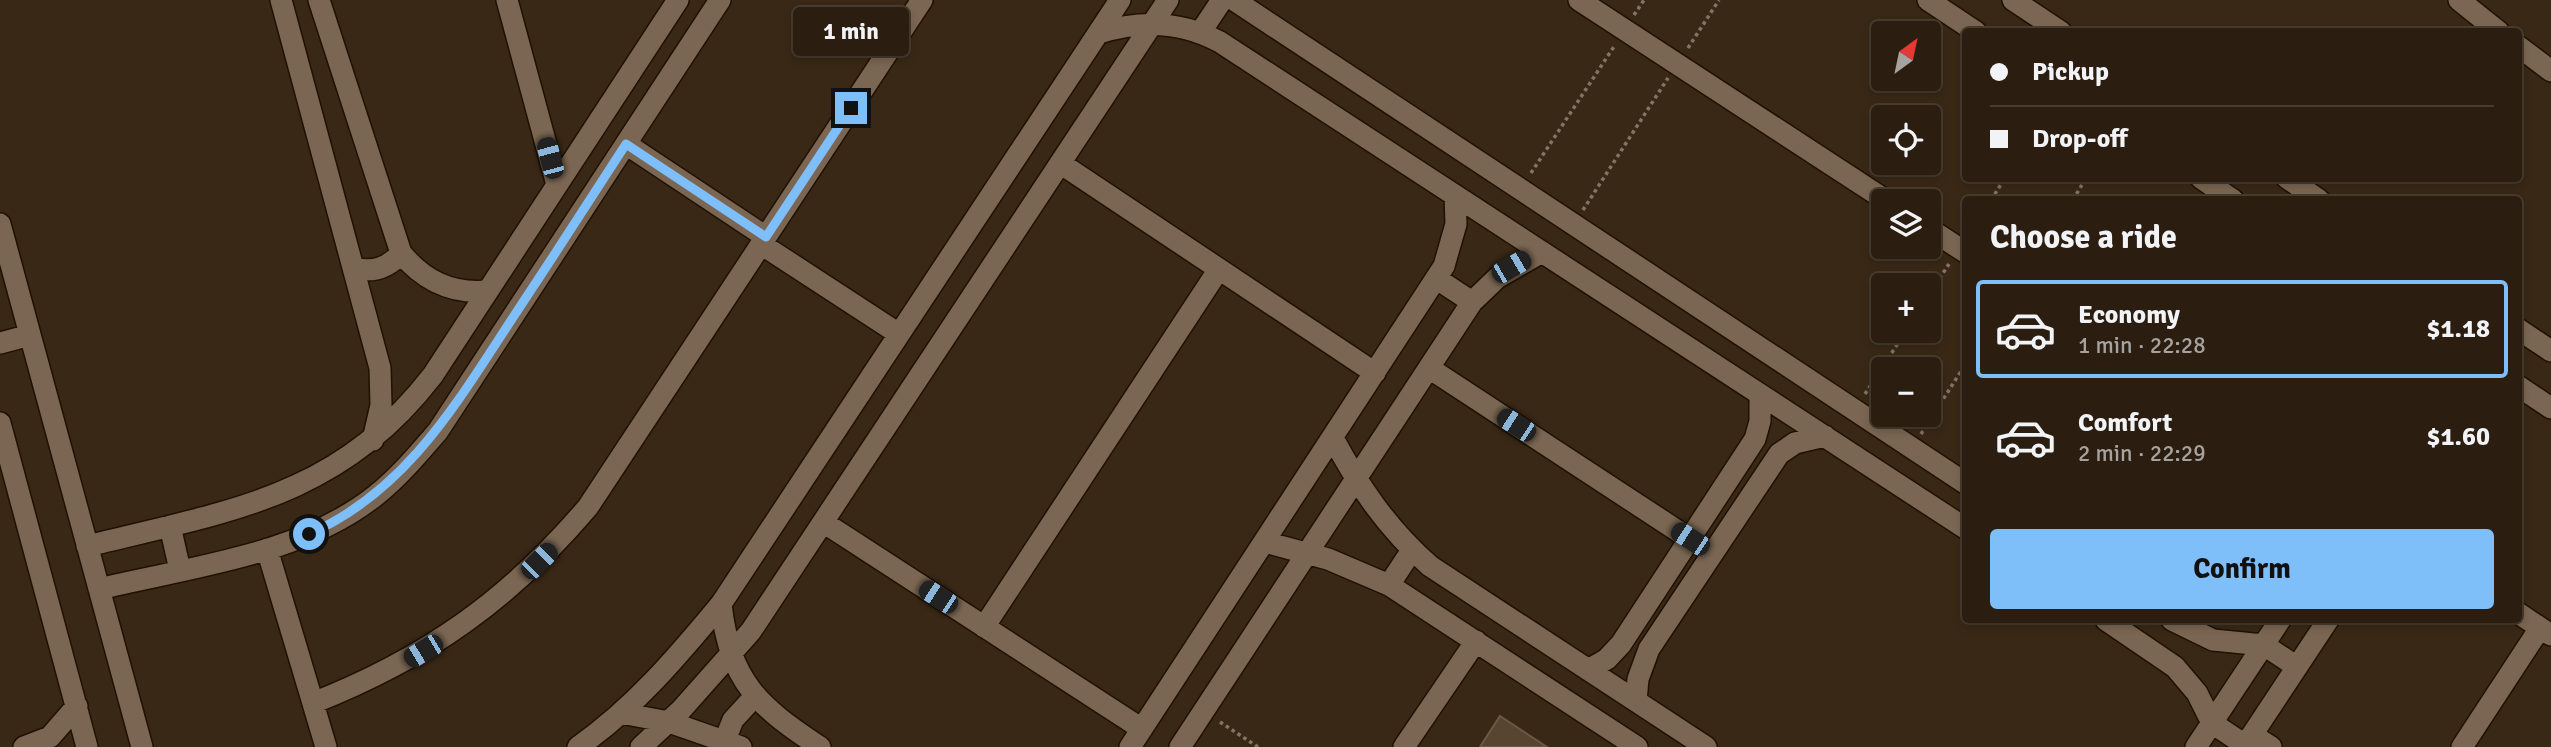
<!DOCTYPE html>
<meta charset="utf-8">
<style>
body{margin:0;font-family:Signika,sans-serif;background:#332719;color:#f1f3f6;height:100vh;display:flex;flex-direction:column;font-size:26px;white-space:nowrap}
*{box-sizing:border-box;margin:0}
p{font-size:23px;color:#a6a29f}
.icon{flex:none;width:38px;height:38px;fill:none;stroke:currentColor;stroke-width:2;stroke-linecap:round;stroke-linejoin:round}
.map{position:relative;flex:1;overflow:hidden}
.drawer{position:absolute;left:1962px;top:196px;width:560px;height:427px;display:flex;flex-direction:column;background:#2b1e10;border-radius:7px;box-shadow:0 4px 10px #0003,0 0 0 2px #473c30}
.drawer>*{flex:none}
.top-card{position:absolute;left:1962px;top:28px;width:560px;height:154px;border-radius:7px;box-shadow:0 4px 10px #0003,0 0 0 2px #473c30;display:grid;align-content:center;height:154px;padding:0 28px;background:#2b1e10}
.needle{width:46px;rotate:33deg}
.controls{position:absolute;left:1871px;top:21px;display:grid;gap:14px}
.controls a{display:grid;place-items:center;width:70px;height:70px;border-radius:7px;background:#2b1e10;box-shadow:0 4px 10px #0003,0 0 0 2px #473c30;font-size:35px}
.end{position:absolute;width:32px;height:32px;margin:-16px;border:9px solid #7ebef9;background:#111;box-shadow:0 0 0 4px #111}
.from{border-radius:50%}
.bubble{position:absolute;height:49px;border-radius:7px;background:#2b1e10;box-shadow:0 4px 10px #0003,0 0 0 2px #473c30;font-size:23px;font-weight:700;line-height:49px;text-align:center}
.car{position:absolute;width:21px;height:42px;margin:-21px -10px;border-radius:9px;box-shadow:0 0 5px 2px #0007;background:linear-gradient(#222 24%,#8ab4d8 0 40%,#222 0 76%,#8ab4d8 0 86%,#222 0)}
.top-card b{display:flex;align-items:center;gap:24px;height:66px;font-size:26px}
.top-card b+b{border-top:2px solid #473c30}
.top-card i{width:18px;height:18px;background:#f1f3f6}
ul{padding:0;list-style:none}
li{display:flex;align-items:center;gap:21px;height:98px;margin:0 14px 10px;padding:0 14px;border:4px solid transparent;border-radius:7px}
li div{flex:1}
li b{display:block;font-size:26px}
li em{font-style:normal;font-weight:700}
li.current{border-color:#7ebef9}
li>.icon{width:63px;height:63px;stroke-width:1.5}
h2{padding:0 28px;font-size:32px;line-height:84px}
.primary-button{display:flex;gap:14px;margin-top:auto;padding:14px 28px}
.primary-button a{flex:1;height:80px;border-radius:7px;background:#7ebef9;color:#111;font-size:28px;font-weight:700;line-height:80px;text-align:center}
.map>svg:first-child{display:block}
.building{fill:#574431;stroke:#6c5945;stroke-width:2}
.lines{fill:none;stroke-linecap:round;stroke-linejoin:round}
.minor-casing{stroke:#201101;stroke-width:24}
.path{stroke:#837465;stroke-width:3.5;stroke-dasharray:3.5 3.5;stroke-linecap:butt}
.minor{stroke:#7a6652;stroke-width:21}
.route{stroke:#7ebef9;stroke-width:9}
</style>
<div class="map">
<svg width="2551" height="747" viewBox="0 0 2551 747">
<rect width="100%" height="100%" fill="#392816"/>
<!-- building -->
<path class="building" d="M 1500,716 L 1547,747 L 1480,747 Z"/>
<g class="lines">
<defs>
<path id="minor" d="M 281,0 L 380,368 L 381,405 L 373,440
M 319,0 L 401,253 C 424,281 451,294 487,291
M 507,0 L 557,185
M 1234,0 L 1965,483
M 1579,0 L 1887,201
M 1928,0 L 1976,32
M 2013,0 L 2061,32
M 2459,0 L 2499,32
M 1099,33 C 1140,20 1181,21 1220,42 L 1965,528
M 1200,33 L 1222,0
M 2518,46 L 2551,71
M 626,144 L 766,237
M 1060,163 L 1375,373
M 2201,178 L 2233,200
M 2287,178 L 2319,200
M 0,224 L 142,747
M 1928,228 L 1965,252
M 761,244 L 899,334
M 354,268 C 373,273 388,268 401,253
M 1437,279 L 1472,302
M 2518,329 L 2551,351
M 0,343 L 30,335
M 1429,368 L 1690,539
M 2518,386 L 2551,408
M 0,423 L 87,747
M 1333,438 C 1359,487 1388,529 1430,566 L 1706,747
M 823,522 L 1142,729
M 170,526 L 180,570
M 1265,542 L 1328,559 L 1389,585 L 1637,747
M 87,546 C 229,511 338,498 433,375 L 678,0
M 267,549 L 326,747
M 1389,585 L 1412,550
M 99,589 C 189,567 301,555 375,496 C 399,477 418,454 438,431 L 720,0
M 721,604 C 730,682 758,706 820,747
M 2518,613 L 2551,635
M 2106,620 L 2175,667 L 2197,693 L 2212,723 L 2245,745
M 2172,620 L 2213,640 L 2264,645 L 2297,667
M 984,627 L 1219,269
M 1588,670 L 1607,659 L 1621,644 L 1755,439 L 1760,421 L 1760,395
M 1636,701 L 1638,679 L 1649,649 L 1779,454 L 1795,443 L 1825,436
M 313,703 C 427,658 509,600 588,507 L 922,0
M 621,713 L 669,722 L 741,747
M 2252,735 L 2271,747
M 725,740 L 733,720 L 755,696
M 24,747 L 50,737 L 77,706
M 578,747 C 634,708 678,656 721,604 L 1120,0
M 641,747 L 681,710 L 751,631 L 1168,0
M 1130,747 L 1444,266 L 1456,224 L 1455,195
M 1180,747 L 1472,302 L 1497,278 L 1542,252
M 1404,747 L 1476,641
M 2196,747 L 2280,620
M 2244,747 L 2328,620
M 2462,747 L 2540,628"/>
</defs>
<!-- minor casing -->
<use href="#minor" class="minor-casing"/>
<!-- path -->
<path class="path" d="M 1634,15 L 1644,0
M 1688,48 L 1719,0
M 1531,173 L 1615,45
M 1991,200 L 2005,178
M 2073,200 L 2086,178
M 1583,210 L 1668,78
M 1928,296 L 1949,264
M 1865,394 L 1906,331
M 1921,434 L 1965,365
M 1220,722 L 1258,747"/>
<!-- minor -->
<use href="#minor" class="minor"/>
</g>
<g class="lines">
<!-- route -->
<path class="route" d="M 309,534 C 405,492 455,406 510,322 C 549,263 588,203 626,144 L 766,237 L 851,108"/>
</g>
</svg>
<div class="controls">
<a><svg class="needle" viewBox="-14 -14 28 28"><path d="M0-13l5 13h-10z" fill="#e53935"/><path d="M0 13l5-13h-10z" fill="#a6a29f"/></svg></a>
<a><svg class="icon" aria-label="locate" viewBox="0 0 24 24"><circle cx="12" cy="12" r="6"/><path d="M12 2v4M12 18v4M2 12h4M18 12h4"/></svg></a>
<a><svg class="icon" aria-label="layers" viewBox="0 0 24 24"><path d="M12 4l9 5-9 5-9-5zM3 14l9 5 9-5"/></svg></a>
<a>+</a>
<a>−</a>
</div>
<i class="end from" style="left:309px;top:534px"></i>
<i class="end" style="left:851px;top:108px"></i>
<div class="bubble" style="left:793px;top:7px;width:116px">1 min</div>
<i class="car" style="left:550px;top:158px;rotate:345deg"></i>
<i class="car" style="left:1511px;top:267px;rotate:60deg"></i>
<i class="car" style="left:1516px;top:425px;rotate:303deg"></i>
<i class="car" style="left:1690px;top:539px;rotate:303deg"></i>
<i class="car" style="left:539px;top:561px;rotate:45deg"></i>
<i class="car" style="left:938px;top:597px;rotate:303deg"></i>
<i class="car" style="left:423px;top:651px;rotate:239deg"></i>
<div class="top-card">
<b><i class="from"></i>Pickup</b>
<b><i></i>Drop-off</b>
</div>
<section class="drawer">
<h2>Choose a ride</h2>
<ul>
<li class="current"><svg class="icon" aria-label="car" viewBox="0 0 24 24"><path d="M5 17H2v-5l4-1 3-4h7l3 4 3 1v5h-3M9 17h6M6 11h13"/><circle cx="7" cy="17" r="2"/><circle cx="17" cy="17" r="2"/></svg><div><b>Economy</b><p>1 min · 22:28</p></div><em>$1.18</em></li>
<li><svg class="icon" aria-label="car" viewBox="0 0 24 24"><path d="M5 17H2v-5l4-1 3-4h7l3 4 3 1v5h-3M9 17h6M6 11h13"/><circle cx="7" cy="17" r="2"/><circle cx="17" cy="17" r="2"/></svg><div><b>Comfort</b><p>2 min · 22:29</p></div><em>$1.60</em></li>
</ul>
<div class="primary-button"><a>Confirm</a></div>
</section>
</div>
